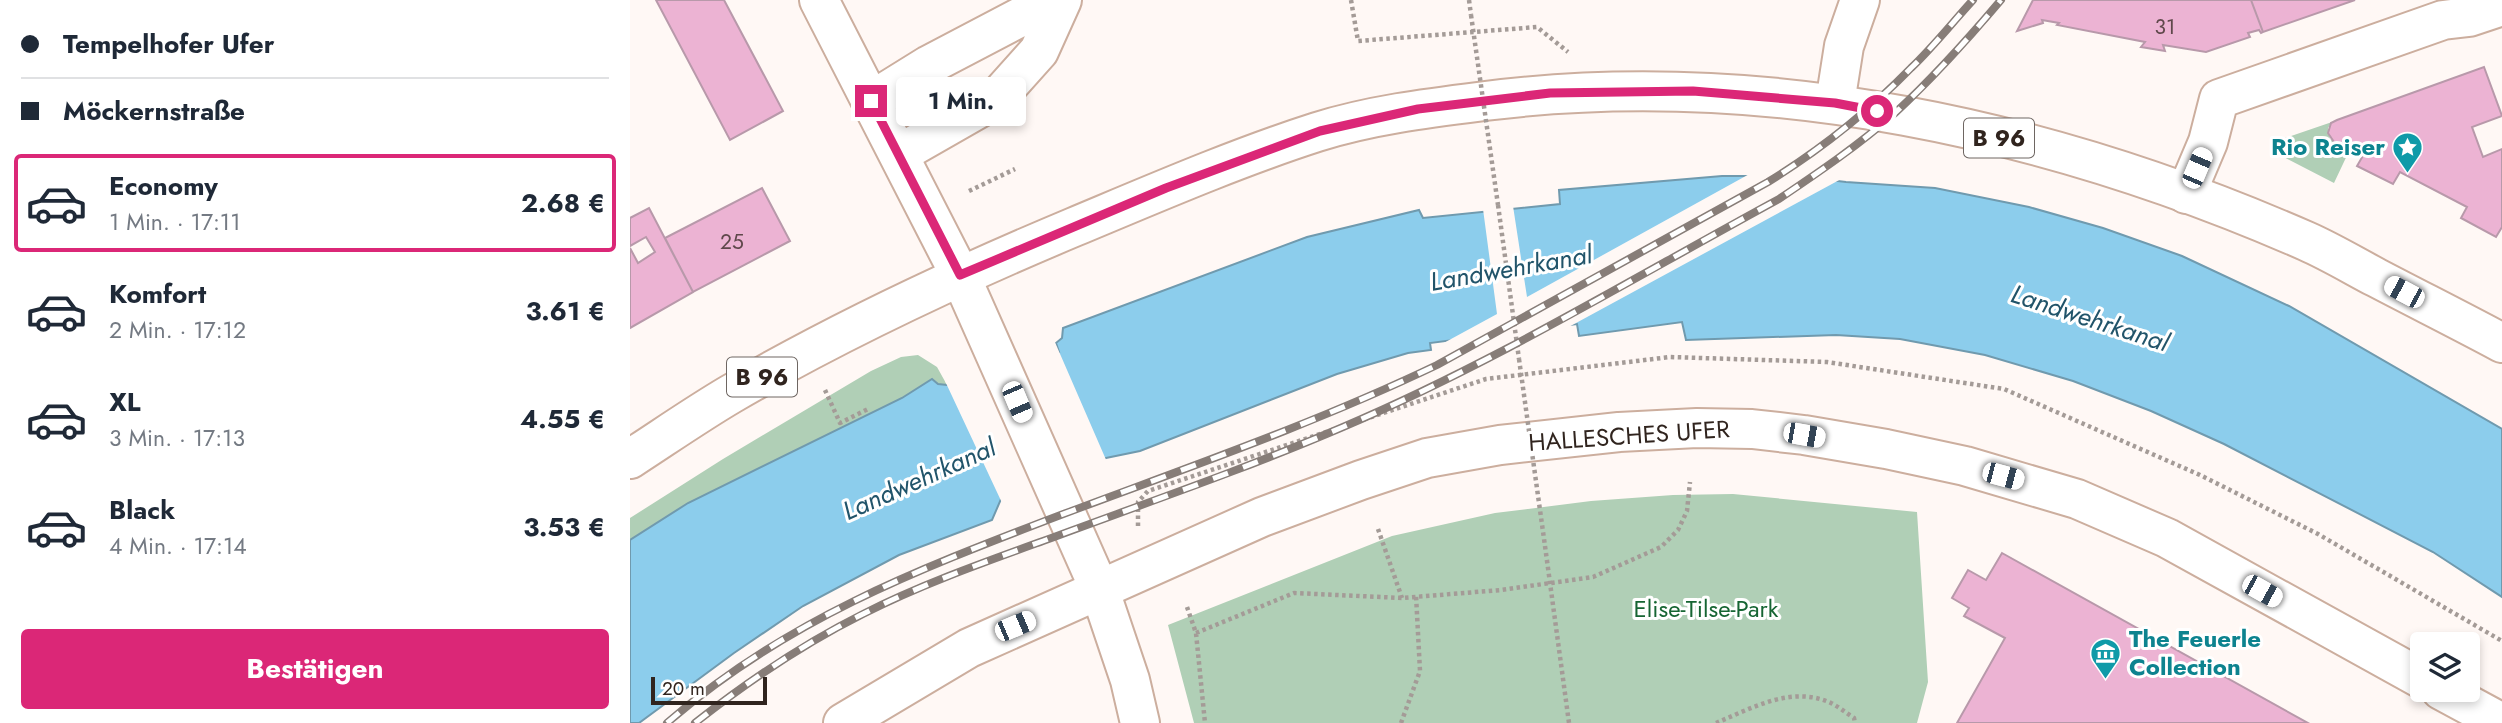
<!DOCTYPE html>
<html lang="de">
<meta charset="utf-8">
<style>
body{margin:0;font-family:Jost,sans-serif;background:#f2f2f3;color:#1f2937;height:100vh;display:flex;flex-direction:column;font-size:26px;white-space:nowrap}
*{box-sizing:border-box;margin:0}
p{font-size:23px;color:#747a83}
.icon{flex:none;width:38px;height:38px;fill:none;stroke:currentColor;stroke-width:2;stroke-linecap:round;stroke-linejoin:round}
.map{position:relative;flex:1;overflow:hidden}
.sheet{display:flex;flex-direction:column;background:#fff;width:630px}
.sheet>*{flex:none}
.top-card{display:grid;align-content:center;height:154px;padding:0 21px;background:#fff}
.buttons{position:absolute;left:1780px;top:632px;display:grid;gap:14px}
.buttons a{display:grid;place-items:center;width:70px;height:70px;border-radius:7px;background:#fff;box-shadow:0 4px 10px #0003;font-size:35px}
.scale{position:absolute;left:21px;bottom:18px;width:116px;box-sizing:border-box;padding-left:7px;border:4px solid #30241e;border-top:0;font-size:19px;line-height:24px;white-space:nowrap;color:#30241e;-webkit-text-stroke:5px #fff;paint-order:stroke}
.end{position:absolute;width:32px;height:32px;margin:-16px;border:9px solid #db2777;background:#fff;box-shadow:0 0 0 4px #fff}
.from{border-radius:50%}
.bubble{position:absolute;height:49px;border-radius:7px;background:#fff;box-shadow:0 4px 10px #0003;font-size:23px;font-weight:700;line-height:49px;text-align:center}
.car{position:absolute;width:21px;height:42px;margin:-21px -10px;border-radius:9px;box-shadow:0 0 5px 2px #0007;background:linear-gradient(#fff 24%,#345 0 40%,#fff 0 76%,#345 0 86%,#fff 0)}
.top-card b{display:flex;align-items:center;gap:24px;height:66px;font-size:26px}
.top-card b+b{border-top:2px solid #e0e1e3}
.top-card i{width:18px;height:18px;background:#1f2937}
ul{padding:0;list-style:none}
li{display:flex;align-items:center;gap:21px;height:98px;margin:0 14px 10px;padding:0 7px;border:4px solid transparent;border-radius:7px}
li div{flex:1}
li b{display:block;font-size:26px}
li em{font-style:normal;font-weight:700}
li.current{border-color:#db2777}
li>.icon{width:63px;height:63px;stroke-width:1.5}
.cta{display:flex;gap:14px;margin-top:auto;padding:14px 21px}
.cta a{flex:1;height:80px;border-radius:7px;background:#db2777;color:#fff;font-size:28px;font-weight:700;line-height:80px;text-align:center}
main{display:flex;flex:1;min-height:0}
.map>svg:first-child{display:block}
.green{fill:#b0cfb6}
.water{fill:#8ccdec;stroke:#709aae;stroke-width:2}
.pier{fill:#fff8f5}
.building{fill:#ecb3d3;stroke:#b899aa;stroke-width:2}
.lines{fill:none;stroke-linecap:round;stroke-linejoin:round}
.minor-casing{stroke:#ccae9e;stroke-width:42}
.tertiary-casing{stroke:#ccae9e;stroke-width:42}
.primary-casing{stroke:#ccae9e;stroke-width:42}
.path{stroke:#a49b97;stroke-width:4.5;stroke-dasharray:3.5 3.5;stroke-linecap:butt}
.minor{stroke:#fff;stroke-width:38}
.tertiary{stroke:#fff;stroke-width:38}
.primary{stroke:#fff;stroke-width:38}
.rail-casing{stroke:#877d78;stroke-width:8}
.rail{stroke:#fff;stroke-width:5;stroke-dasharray:16;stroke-linecap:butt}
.path-bridge{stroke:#a49b97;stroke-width:4.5;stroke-dasharray:3.5 3.5;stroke-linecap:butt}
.route{stroke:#db2777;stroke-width:9}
.labels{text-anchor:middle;stroke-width:6;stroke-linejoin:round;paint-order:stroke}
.number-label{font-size:21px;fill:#5f484b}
.shield{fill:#fff;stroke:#6e6662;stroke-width:2}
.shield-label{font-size:23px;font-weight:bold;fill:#30241e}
.culture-label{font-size:24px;font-weight:bold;fill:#0d838f;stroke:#fff;text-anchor:end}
.street-label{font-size:24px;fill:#30241e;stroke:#fff}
.park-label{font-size:24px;fill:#166533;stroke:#fff}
.water-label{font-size:26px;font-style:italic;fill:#21546a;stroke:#fff}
</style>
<main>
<section class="sheet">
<div class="top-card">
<b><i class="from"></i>Tempelhofer Ufer</b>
<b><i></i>Möckernstraße</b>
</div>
<ul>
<li class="current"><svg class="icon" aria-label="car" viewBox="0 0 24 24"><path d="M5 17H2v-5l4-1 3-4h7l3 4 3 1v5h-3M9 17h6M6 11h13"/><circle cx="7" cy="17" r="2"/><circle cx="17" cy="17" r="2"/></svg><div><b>Economy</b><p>1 Min. · 17:11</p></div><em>2.68 €</em></li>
<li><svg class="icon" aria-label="car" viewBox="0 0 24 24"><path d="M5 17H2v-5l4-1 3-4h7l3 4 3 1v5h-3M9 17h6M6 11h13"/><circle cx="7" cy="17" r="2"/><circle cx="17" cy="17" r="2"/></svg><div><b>Komfort</b><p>2 Min. · 17:12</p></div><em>3.61 €</em></li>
<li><svg class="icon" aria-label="car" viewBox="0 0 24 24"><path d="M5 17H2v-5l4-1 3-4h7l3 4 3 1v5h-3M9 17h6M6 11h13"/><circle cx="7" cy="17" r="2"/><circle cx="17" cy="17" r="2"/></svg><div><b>XL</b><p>3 Min. · 17:13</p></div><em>4.55 €</em></li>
<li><svg class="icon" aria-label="car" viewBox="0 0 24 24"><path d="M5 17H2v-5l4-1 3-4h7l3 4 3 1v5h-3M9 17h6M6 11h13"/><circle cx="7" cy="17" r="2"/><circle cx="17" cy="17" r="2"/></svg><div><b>Black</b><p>4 Min. · 17:14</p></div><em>3.53 €</em></li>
</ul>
<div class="cta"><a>Bestätigen</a></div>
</section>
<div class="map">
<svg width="1872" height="723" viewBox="0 0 1872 723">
<rect width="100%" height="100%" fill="#fff8f5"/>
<!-- green -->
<path class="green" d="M 1702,122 L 1698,128 L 1700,139 L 1706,143 L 1721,147 L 1704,183 L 1646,153 L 1646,148 L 1652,139 Z
M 288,355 L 307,367 L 317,385 L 308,384 L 302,379 L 272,398 L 58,503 L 0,540 L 0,518 L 93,459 L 241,371 L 271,357 Z
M 1103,494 L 1287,512 L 1298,682 L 1287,723 L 564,723 L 538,625 L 762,536 L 865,513 L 961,501 L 1043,495 Z"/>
<!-- water -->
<path class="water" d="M 1092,176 L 1166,176 L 1216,182 L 1305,188 L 1399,207 L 1473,228 L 1552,256 L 1659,306 L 1872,429 L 1872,597 L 1803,552 L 1594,444 L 1521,411 L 1443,381 L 1355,355 L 1270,339 L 1206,335 L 1056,340 L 1052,322 L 949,336 L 947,324 L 800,343 L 801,350 L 778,353 L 707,374 L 510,451 L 476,458 L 371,499 L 362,520 L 269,555 L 173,606 L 104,653 L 9,723 L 0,723 L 0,540 L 58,503 L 272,398 L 302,379 L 308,384 L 317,385 L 429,352 L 426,343 L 432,338 L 433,328 L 677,237 L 789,210 L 793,218 L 930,204 L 929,190 Z"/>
<!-- pier -->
<path class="pier" d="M 1123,172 L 1167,173 L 1213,178 L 935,329 L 810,345 L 867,314 L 853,209 L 883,206 L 897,297 Z
M 424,340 L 477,462 L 374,502 L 373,505 L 315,381 L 425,350 L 422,343 Z"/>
<!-- building -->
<path class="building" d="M 26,0 L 94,0 L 153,111 L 100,140 Z
M 1403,0 L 1621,0 L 1633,32 L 1631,33 L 1629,30 L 1618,33 L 1620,37 L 1576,52 L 1533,45 L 1535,51 L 1511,47 L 1515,42 L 1427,25 L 1429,23 L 1412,20 L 1413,23 L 1387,31 Z
M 1621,0 L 1725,0 L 1633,32 Z
M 1854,67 L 1872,116 L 1842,127 L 1853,157 L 1872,149 L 1872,227 L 1866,237 L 1831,218 L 1837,207 L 1770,172 L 1763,184 L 1727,166 L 1734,154 L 1714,143 L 1704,142 L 1698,133 L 1701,123 L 1707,120 Z
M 132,188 L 160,241 L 63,292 L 35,238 Z
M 19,208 L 63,292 L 0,328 L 0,248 L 8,263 L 25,252 L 16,237 L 0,246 L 0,218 Z
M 1372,553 L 1678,723 L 1327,723 L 1375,638 L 1334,616 L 1339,608 L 1322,598 L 1338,570 L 1356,580 Z"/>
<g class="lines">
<defs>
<path id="minor" d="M 241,101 L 299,65 L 423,0
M 1205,103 L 1214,46 L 1230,0
M 269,154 L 367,98 L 409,51 L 432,0
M 1556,194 L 1578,142 L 1589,99 L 1813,20 L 1839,17 L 1872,6
M 469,588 L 500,680 L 510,723"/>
<path id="tertiary" d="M 189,0 L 330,275 L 469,588"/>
<path id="primary" d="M 0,459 C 34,437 67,414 101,394 C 211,330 327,276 444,227 C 523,194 606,158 687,132 C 741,115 799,108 855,101 C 1135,66 1420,129 1676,241 C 1701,252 1724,266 1747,278 C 1789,300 1831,321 1872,343
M 1811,690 L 1872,723
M 213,723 L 339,648 L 632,517 L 731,480 L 797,458 L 870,445 L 989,432 L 1067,428 L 1122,429 L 1174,435 L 1256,449 L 1335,466 L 1447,499 L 1537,538 L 1792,679"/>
</defs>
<!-- minor casing -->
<use href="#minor" class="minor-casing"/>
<!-- tertiary casing -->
<use href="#tertiary" class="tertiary-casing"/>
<!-- primary casing -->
<use href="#primary" class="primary-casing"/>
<!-- path -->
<path class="path" d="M 721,0 L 728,41 L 907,27 L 938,52
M 839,0 L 841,15
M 339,191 L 385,169
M 868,205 L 889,359
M 195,390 L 210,423 L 240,408
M 508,526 L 508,502 L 518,491 L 856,379 L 1040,357 L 1197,362 L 1374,389 L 1570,475 L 1688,534 L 1872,641
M 748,529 L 772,598
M 915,546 L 939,723
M 557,607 L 566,633 L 575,723
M 566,633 L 664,593 L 772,598 L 871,590 L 963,577 L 1031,547 L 1048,530 L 1057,511 L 1060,482
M 771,723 L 790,671 L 786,595
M 1086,723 C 1122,708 1162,685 1201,703 C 1209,707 1216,713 1224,718 L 1225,723"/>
<!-- minor -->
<use href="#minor" class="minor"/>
<!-- tertiary -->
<use href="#tertiary" class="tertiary"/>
<!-- primary -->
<use href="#primary" class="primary"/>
<defs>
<path id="rail" d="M 37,723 C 156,620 284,571 428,516 C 556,468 684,424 807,365 L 1138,182 C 1190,150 1238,112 1281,68 C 1303,47 1322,23 1343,0
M 65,723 C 117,682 173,644 233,614 C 290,585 352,563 413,541 C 513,504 615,469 713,427 C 864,363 1005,277 1149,199 C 1189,172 1229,145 1265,113 C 1303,78 1338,39 1371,0"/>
</defs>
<!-- rail casing -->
<use href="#rail" class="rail-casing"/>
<!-- rail -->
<use href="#rail" class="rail"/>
<!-- path-bridge -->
<path class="path-bridge" d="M 841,15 L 868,205
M 889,359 L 915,546"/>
</g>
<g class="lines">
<!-- route -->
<path class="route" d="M 241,101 L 330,275 L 536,188 L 690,131 L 788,109 L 920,93 L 1063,91 L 1205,103 L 1247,111"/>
</g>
<!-- icons -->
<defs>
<symbol id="sight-pin" viewBox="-11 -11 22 30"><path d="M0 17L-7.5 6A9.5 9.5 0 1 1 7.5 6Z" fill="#0f9aa8" stroke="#fff"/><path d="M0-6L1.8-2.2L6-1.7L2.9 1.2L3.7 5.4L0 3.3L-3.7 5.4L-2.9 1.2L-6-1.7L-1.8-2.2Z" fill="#fff"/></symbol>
<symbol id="museum-pin" viewBox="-11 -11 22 30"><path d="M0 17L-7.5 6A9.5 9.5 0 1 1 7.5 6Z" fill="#0f9aa8" stroke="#fff"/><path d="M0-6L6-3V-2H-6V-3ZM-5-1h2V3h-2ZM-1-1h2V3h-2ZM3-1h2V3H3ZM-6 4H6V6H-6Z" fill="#fff"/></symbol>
</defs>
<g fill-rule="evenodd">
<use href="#sight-pin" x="1760" y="130" width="35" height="47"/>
<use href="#museum-pin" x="1458" y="636" width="35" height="47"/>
</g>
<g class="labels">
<!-- number labels -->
<g class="number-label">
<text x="1535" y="34">31</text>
<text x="102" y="249">25</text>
</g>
<!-- shield labels -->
<g class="shield">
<rect x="1334" y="118.5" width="70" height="39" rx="5"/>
<rect x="97" y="357.5" width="70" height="39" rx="5"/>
</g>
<g class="shield-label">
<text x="1369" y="146">B 96</text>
<text x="132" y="385">B 96</text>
</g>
<!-- culture labels -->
<g class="culture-label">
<text x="1755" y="155">Rio Reiser</text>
<text x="1499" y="647" text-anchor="start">The Feuerle<tspan x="1499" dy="28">Collection</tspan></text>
</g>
<!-- street labels -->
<g class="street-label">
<text transform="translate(999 436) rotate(-4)" y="8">HALLESCHES UFER</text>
</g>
<!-- park labels -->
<g class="park-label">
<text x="1076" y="617">Elise-Tilse-Park</text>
</g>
<!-- water labels -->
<g class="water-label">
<text transform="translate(881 268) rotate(-10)" y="9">Landwehrkanal</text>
<text transform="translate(1460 318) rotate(18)" y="9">Landwehrkanal</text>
<text transform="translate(289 479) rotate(-24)" y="9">Landwehrkanal</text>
</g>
</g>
</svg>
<div class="buttons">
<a><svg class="icon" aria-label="layers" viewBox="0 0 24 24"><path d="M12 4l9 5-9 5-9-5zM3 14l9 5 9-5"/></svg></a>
</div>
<div class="scale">20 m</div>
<i class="end from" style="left:1247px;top:111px"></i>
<i class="end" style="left:241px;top:101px"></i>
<div class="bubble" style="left:266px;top:77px;width:130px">1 Min.</div>
<i class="car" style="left:1567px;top:168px;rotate:23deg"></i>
<i class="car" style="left:1774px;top:292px;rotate:298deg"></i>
<i class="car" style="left:387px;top:402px;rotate:157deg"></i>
<i class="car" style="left:1174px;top:435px;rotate:100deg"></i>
<i class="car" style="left:1373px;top:476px;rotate:105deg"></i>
<i class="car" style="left:1632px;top:591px;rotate:119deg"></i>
<i class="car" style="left:385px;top:626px;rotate:67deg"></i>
</div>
</main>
